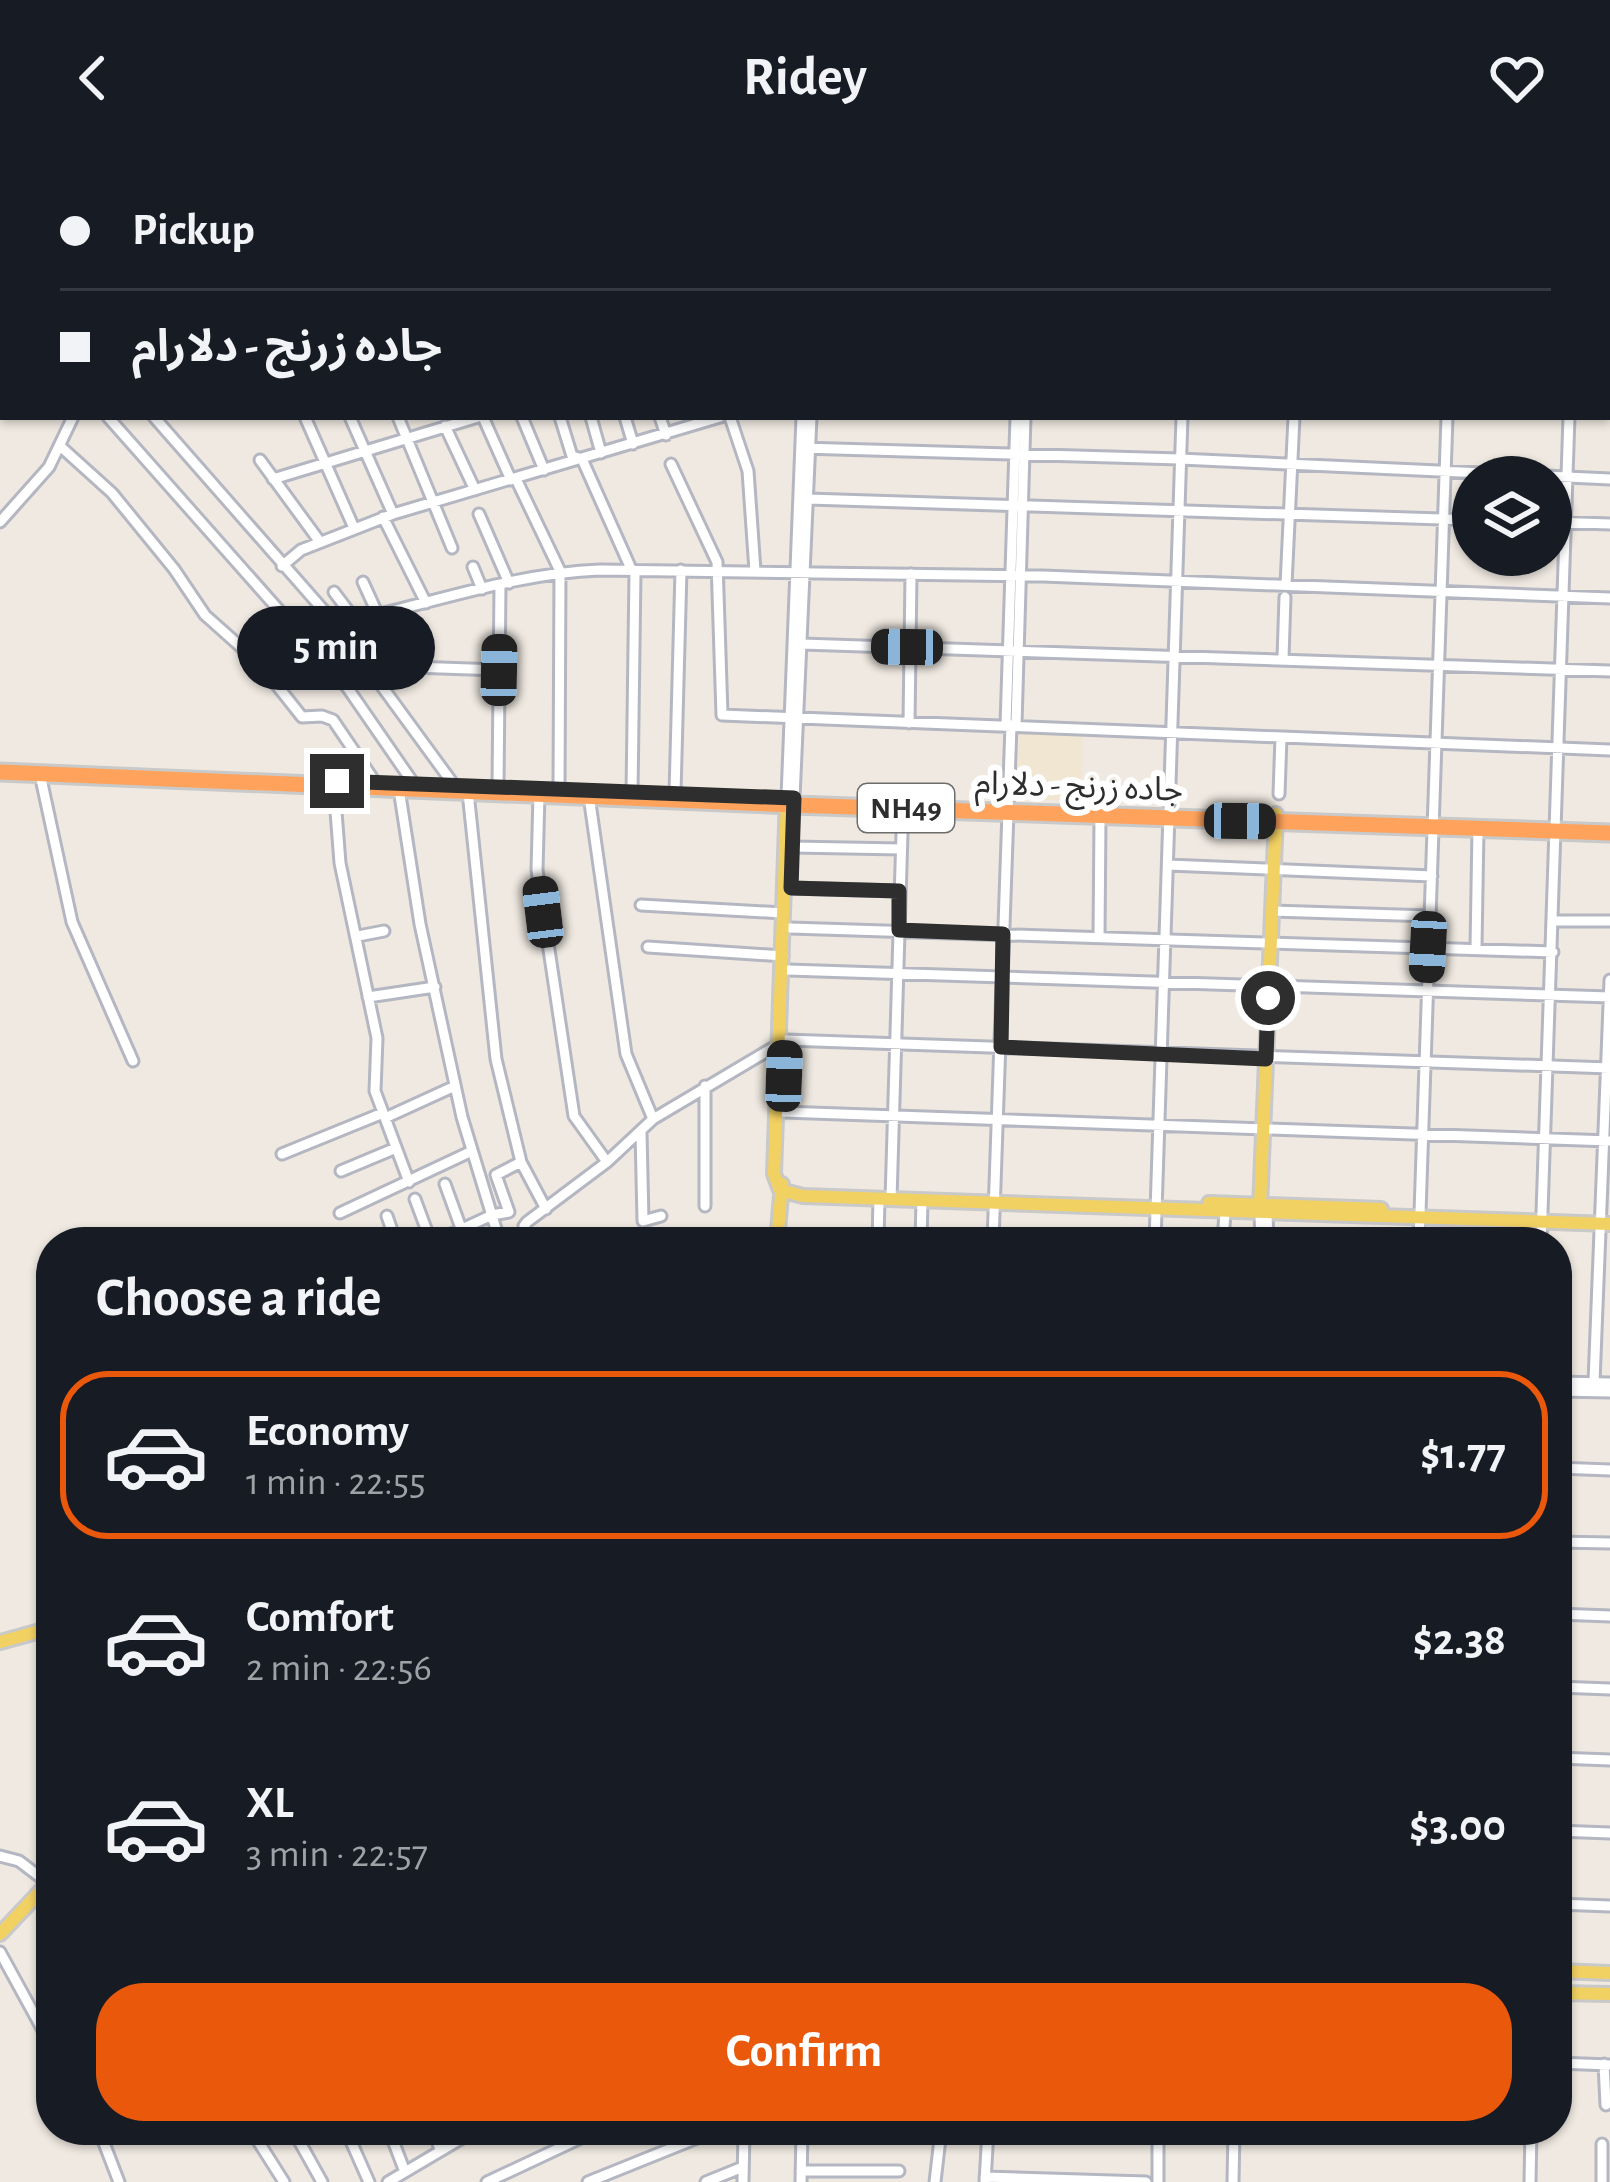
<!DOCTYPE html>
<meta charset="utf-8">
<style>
body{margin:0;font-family:"Alegreya Sans","Noto Sans Arabic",sans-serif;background:#20242c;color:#f1f3f6;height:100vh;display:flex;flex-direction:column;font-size:45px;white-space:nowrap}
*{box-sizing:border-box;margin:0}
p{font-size:39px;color:#9ea1a6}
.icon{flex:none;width:66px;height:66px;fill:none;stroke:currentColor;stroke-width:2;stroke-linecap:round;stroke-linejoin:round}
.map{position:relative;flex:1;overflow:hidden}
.details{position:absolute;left:36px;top:1071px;width:1536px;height:918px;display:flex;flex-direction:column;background:#171b24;border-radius:48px;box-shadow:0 3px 9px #0004}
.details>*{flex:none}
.guide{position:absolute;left:0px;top:0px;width:1611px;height:264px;box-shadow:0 3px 9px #0004;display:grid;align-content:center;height:264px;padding:0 60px;background:#171b24}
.controls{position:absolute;left:1452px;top:300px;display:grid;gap:24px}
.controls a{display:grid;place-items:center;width:120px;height:120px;border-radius:50%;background:#171b24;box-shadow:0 3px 9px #0004;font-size:60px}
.end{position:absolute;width:54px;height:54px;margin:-27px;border:15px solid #2e2e2e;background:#fff;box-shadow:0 0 0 6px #fff}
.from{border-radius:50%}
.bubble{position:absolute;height:84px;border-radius:42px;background:#171b24;box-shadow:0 3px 9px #0004;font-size:39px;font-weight:600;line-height:84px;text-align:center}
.car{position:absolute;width:36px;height:72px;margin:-36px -18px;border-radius:15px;box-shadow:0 0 9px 3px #0007;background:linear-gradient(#222 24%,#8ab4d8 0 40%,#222 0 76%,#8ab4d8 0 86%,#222 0)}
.guide b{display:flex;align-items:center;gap:42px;height:114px;font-size:45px}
.guide b+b{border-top:3px solid #363941}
.guide i{width:30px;height:30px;background:#f1f3f6}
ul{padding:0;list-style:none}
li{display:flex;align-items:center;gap:36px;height:168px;margin:0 24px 18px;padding:0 36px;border:6px solid transparent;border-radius:48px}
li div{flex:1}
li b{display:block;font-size:45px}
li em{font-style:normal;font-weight:600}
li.current{border-color:#ea580c}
li>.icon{width:108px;height:108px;stroke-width:1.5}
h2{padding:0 60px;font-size:54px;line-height:144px}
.action{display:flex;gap:24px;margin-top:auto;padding:24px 60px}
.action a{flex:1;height:138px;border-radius:48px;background:#ea580c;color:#fff;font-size:48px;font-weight:600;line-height:138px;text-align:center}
header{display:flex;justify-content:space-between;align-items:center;height:156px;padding:0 60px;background:#171b24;font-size:54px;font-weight:600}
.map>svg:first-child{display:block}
.education{fill:#f0e6d1}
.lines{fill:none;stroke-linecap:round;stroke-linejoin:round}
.canal{stroke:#75cff0;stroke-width:6}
.minor-casing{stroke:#b4b7c1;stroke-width:15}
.major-casing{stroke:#c9c9c9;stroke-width:18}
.highway-casing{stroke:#c9c9c9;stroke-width:21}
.minor{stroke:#fff;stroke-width:9}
.major{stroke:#f2d163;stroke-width:12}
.highway{stroke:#ffa35c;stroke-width:15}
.route{stroke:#2e2e2e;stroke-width:15}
.labels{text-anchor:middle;stroke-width:12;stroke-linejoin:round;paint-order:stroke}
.shield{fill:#fff;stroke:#6d6d6d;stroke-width:3}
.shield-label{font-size:30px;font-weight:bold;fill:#2e2e2e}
.street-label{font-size:33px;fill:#2e2e2e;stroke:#fff}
</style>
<header><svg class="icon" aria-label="back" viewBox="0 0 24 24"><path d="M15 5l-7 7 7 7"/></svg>Ridey<svg class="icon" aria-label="heart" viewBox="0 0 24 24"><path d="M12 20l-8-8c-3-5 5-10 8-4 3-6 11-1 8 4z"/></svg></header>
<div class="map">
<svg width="1610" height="2026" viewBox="0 0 1610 2026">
<rect width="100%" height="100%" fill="#efe9e1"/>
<!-- education -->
<path class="education" d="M 1019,577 L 1083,579 L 1081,645 L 1017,643 Z"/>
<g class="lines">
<!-- canal -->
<path class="canal" d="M 720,0 L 722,3
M 138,3 L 139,0"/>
<defs>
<path id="minor" d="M 130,0 L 132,3
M 282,0 L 283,3
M 328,0 L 330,3
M 431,0 L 432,3
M 544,0 L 546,3
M 619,0 L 620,3
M 753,0 L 754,3
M 1123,0 L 1155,3
M 1535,0 L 1535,3
M 67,3 L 67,0
M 593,3 L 604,0
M 778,3 L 779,3
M 1380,3 L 1381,0
M 1457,3 L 1457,0
M 1488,3 L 1488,0
M 0,47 L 3,45
M 0,116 L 3,119
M 1608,117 L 1610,114
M 0,161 L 3,164
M 0,195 L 3,192
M 1608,209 L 1610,209
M 1608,246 L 1610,246
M 108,261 L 347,531 L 414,628
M 154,261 L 340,473 L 454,629
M 305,261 L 354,372
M 350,261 L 393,358
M 398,261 L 452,392
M 483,261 L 511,324
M 522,261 L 544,314
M 560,261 L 572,300 L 582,303 L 632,415
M 591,261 L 601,297
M 625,261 L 633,288
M 660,261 L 666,279
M 730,261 L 748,315 L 755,415
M 445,270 L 475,334
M 60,290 L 112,337 L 174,413 L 205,459 L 260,508 L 302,561 L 322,560 L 333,564 L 375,626
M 801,292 L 1180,303 L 1610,323
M 260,304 L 320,386
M 671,308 L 717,406 L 722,559 L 1610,594
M 273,323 L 478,261
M 516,323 L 560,415 L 559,632
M 808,343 L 1473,364
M 479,358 L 509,427
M 383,361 L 426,447
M 0,366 L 49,311 L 73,261
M 1551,366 L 1610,368
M 282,410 L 301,394 L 393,358 L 720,261
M 473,411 L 482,433
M 363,426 L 378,459
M 1286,429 L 1294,261
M 334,436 L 355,464
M 340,473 L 355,464 C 435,446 517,417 600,414 L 1043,420 L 1610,442
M 802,488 L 1610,515
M 1283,502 L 1285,441
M 373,516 L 383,510 L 499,514
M 909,567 L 911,418
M 1006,569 L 1016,261
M 1016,569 L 1025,261
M 40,618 L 72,766 L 133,905
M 334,630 L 340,707 L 377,882 L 375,935 L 409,1026
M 498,631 L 500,429
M 399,633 L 420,768 L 462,961 L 500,1086
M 468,636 L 496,903 L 521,1006 L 546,1053
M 632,637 L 635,416
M 675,637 L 681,414
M 1279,638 L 1281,581
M 539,639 L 537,714 L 574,960 L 607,1006
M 589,640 L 626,898 L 653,963
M 787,641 L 802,261
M 794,642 L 811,261
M 793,691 L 901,693
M 1168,709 L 1432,720
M 791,732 L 899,735
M 641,749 L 783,757
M 1272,755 L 1430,760
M 1554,765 L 1610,765
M 790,772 L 1553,796
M 358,780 L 384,775
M 1099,781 L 1100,661
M 648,791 L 783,800
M 1476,791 L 1478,673
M 788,814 L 1610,841
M 368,841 L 435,831
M 705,930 L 705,1050
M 783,956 L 1610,985
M 385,962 L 455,930
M 641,976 L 643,1065 L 661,1060
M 282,998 L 383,957
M 341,1015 L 396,992
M 445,1028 L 466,1086
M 415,1043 L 431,1086
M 891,1043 L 903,644
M 340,1057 L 472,995
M 1260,1057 L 1261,1086
M 1267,1058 L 1268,1086
M 387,1060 L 396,1086
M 360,1079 L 362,1086
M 705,1083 L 706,1086
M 434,1086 L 492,1059 L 509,1056 L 496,1019 L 521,1006
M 530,1086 L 524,1070 L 527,1066 L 607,1006 L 653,963 L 786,884 L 1610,912
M 878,1086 L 879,1042
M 921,1086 L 922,1044
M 993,1086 L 1011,569
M 1155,1086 L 1182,261
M 1223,1086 L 1225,1056
M 1419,1086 L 1447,261
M 1541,1086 L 1569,261
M 1557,1226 L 1610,1227
M 1594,1226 L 1610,824
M 1557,1235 L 1610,1236
M 1557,1312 L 1610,1314
M 49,1340 L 51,1343
M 1557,1386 L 1610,1387
M 1557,1458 L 1610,1460
M 1557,1531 L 1610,1533
M 1557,1602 L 1610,1604
M 1557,1675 L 1610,1677
M 0,1700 L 19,1705 L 48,1727
M 40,1735 L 51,1762
M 1557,1748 L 1610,1750
M 0,1796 L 51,1889
M 1557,1907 L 1610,1909
M 1604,1908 L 1606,1949
M 99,1974 L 119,2026
M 251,1974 L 284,2026
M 293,1974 L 322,2026
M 346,1974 L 369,2026
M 389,1974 L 405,2016
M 434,1974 L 440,1994
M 1337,1974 L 1438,1978 L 1473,1974
M 801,2015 L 899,2015
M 985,2021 L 1146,2026
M 388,2026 L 476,1974
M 487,2026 L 598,1974
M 588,2026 L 717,1974
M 706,2026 L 743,2011
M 743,2026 L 744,1974
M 801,2026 L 802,1974
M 935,2026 L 941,1974
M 985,2026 L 988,1974
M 1158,2026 L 1158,1974
M 1233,2026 L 1234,1974
M 1530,2026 L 1531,1974
M 1602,2026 L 1602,1988"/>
<path id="major" d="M 787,641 L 774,1018 L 780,1034 L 803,1040 L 1610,1068
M 1209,1047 L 1381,1053
M 1260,1052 L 1276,658
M 777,1086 L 782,1028
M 0,1486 L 51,1472
M 0,1778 L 51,1724
M 1557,1815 L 1610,1817
M 1557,1837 L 1610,1838"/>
<path id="highway" d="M 0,616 L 794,649 L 1610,677"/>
</defs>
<!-- minor casing -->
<use href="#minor" class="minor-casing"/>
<!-- major casing -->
<use href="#major" class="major-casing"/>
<!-- highway casing -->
<use href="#highway" class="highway-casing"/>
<!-- minor -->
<use href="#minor" class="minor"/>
<!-- major -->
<use href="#major" class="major"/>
<!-- highway -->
<use href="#highway" class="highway"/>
</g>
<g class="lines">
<!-- route -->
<path class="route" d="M 337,625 L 794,642 L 791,732 L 899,735 L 899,774 L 1003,778 L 1001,891 L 1266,903 L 1268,842"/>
</g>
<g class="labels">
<!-- shield labels -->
<rect class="shield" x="858" y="628" width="96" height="48" rx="9"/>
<g class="shield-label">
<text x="906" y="662">NH49</text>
</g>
<!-- street labels -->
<g class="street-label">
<text transform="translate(1079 629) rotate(2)" y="12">جاده زرنج - دلارام</text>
</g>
</g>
</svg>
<div class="controls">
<a><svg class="icon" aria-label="layers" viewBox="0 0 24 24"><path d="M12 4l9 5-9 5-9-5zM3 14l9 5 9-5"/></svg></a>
</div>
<i class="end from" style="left:1268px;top:842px"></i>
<i class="end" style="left:337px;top:625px"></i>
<div class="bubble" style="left:237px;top:450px;width:198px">5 min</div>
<i class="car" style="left:907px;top:491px;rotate:271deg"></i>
<i class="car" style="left:499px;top:514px;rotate:1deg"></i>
<i class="car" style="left:1240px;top:665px;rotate:91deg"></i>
<i class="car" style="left:543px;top:756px;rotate:353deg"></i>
<i class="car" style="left:1428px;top:791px;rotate:183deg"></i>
<i class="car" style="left:784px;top:920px;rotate:2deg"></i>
<div class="guide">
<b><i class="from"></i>Pickup</b>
<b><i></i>جاده زرنج - دلارام</b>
</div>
<section class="details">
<h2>Choose a ride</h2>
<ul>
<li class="current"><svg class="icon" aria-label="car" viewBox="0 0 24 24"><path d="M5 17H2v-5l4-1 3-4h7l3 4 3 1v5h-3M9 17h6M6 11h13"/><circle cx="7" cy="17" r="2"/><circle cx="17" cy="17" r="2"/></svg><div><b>Economy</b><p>1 min · 22:55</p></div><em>$1.77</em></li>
<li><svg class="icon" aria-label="car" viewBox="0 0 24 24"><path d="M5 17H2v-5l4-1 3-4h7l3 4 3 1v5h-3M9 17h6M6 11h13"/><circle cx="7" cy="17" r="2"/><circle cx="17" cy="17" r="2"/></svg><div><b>Comfort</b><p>2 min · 22:56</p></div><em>$2.38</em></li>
<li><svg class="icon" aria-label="car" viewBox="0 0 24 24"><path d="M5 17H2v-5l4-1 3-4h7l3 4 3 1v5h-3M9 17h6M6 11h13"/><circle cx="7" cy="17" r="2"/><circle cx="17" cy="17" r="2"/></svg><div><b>XL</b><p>3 min · 22:57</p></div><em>$3.00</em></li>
</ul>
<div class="action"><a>Confirm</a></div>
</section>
</div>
